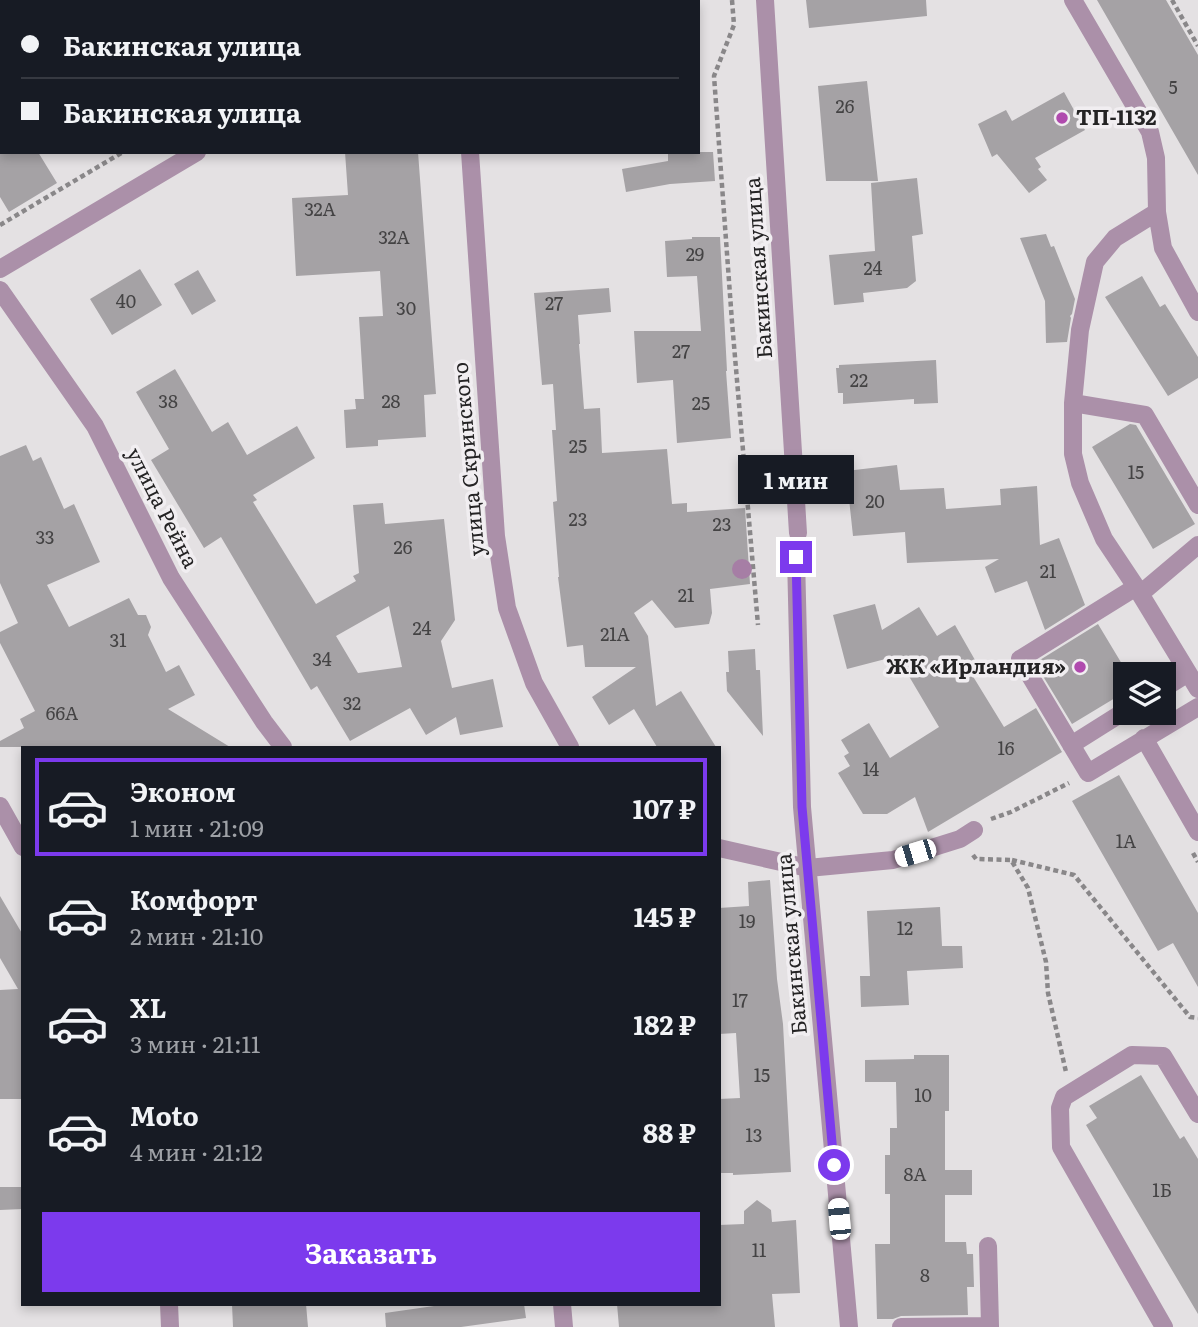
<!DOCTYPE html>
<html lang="ru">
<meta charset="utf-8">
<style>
body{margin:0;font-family:Literata,serif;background:#20242c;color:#f1f3f6;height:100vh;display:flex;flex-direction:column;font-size:26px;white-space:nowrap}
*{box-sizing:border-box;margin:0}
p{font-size:23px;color:#9ea1a6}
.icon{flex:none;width:38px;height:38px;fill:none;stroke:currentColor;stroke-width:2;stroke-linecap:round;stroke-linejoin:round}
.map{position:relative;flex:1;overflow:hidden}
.sheet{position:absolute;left:21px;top:746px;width:700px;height:560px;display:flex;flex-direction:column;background:#171b24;border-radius:0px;box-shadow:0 4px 10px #0003}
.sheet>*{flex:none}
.banner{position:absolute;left:0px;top:0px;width:700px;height:154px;box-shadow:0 4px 10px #0003;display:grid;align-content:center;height:154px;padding:0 21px;background:#171b24}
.buttons{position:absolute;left:1113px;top:662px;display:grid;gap:14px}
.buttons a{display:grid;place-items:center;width:63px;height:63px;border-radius:0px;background:#171b24;box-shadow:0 4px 10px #0003;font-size:35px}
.end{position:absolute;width:32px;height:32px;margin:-16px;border:9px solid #7c3aed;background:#fff;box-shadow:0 0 0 4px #fff}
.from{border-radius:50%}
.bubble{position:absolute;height:49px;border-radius:0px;background:#171b24;box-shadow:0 4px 10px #0003;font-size:23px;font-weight:700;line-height:49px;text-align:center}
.car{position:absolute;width:21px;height:42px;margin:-21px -10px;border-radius:9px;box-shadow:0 0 5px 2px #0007;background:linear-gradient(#fff 24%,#345 0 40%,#fff 0 76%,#345 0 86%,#fff 0)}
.banner b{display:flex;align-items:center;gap:24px;height:66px;font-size:26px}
.banner b+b{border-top:2px solid #363941}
.banner i{width:18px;height:18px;background:#f1f3f6}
ul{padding:12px 0 0;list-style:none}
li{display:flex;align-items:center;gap:21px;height:98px;margin:0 14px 10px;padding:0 7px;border:4px solid transparent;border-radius:0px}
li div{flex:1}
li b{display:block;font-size:26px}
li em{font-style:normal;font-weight:700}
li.active{border-color:#7c3aed}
li>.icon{width:63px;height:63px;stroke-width:1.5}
.action{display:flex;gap:14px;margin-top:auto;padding:14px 21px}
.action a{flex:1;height:80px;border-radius:0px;background:#7c3aed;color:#fff;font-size:28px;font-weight:700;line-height:80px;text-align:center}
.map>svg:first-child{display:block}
.building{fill:#a5a2a5;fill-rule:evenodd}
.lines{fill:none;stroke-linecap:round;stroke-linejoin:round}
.path{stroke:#898789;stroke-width:4.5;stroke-dasharray:5 3.5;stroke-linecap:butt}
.minor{stroke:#ab90a9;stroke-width:18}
.tree{fill:#a67ea5}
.route{stroke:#7c3aed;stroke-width:9}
.poi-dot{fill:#b04aae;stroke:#f1eef1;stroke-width:2.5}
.labels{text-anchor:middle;stroke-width:7;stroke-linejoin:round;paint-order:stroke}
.number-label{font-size:18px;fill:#444344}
.poi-label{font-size:21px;font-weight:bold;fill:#242324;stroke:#f1eef1;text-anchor:start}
.street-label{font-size:21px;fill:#242324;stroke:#f1eef1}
</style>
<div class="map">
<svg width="1198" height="1327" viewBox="0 0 1198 1327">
<rect width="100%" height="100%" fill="#e4e1e3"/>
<!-- building -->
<path class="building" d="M 806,0 L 926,0 L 927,16 L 809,28 Z
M 1097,0 L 1166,0 L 1198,55 L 1198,175 Z
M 867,81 L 878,181 L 826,181 L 818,86 Z
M 1064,92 L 1085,130 L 1035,158 L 1041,167 L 1038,169 L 1047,180 L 1029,193 L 997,154 L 992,157 L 978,124 L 1006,110 L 1012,121 Z
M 0,152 L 38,152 L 57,183 L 9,212 L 0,197 Z
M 345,152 L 418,152 L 436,394 L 424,395 L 426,437 L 378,440 L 378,446 L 346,448 L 344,410 L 356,409 L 355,399 L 364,399 L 359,317 L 383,316 L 380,271 L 296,276 L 292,198 L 348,195 Z
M 668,152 L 713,152 L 715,181 L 670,184 L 626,192 L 622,169 L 668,161 Z
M 917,178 L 923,234 L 912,236 L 916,281 L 907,288 L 863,293 L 864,302 L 834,305 L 829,255 L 875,251 L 871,183 Z
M 1046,234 L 1051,247 L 1054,246 L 1075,299 L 1072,314 L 1070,316 L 1071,318 L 1067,342 L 1046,343 L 1045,301 L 1020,238 Z
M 692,237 L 720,237 L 727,371 L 726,371 L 731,438 L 677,443 L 673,380 L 637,383 L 634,331 L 701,331 L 697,276 L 667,277 L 665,241 L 692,239 Z
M 140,269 L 162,305 L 112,335 L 90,299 Z
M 198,270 L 216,301 L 192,315 L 174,284 Z
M 1142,276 L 1160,307 L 1165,304 L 1198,357 L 1198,378 L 1168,396 L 1105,297 Z
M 609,288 L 611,312 L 578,315 L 580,344 L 579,344 L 584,409 L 600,408 L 602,453 L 667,449 L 672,504 L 687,503 L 687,512 L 745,508 L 750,584 L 710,589 L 712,613 L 709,624 L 675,628 L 652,600 L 634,613 L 648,636 L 656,706 L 681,691 L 716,747 L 657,747 L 634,709 L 609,725 L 592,697 L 636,667 L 585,667 L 583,645 L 567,647 L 558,577 L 559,577 L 553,502 L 557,501 L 552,430 L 556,430 L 553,384 L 542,385 L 534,293 Z
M 936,360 L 938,403 L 914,404 L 914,399 L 843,404 L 843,393 L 838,393 L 836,368 L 839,368 L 839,365 Z
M 175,369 L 212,432 L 228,422 L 247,455 L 297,426 L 315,458 L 253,495 L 257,500 L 253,502 L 316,604 L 356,581 L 353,576 L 359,573 L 353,505 L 383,503 L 385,524 L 444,519 L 455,620 L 441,641 L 452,688 L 493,679 L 503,727 L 460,735 L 456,717 L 426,735 L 410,708 L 350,741 L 317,686 L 311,690 L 221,537 L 204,548 L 151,460 L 169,449 L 136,392 ZM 389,606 L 402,667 L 358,673 L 336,636 Z
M 1130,424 L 1136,425 L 1195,524 L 1153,549 L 1092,447 Z
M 26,445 L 33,461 L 41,457 L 64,509 L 74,504 L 100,562 L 47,585 L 69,627 L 129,598 L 138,615 L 146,615 L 151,627 L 148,635 L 166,672 L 179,665 L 195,695 L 168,709 L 230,747 L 0,747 L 0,741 L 24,728 L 20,719 L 35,711 L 0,643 L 0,632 L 18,623 L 0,583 L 0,456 Z
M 897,465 L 900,490 L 944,488 L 946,509 L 1001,505 L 1000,489 L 1037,486 L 1040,545 L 1059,538 L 1085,605 L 1045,630 L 1027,581 L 995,593 L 985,567 L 999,559 L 907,563 L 905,532 L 853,536 L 846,471 Z
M 875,604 L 882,630 L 919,607 L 937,636 L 955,625 L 975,660 L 966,665 L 1004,727 L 1036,708 L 1062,752 L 928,832 L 915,797 L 887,814 L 863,814 L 838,773 L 850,766 L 844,756 L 849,753 L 841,740 L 869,723 L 890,758 L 939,727 L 897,656 L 847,669 L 833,615 Z
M 1098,624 L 1125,669 L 1125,692 L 1072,724 L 1035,663 Z
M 755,649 L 756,670 L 760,670 L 763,736 L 727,691 L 726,672 L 729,672 L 728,651 Z
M 1119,775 L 1198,913 L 1198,987 L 1173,943 L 1158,951 L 1072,801 Z
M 770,880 L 777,979 L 783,1024 L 791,1172 L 733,1175 L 733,1173 L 719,1173 L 719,1099 L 740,1098 L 736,1033 L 719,1034 L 719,908 L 749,906 L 748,882 Z
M 0,896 L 23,935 L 23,997 L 21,993 L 23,1099 L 0,1099 L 0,990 L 18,989 L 0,958 Z
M 940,907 L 942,946 L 962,946 L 963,968 L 907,971 L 909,1005 L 861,1007 L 860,976 L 870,976 L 867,911 Z
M 914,1055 L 949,1055 L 949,1111 L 945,1111 L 945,1170 L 972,1170 L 972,1195 L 945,1195 L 945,1242 L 966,1242 L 967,1254 L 973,1254 L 974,1287 L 967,1287 L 968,1315 L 901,1316 L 893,1319 L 877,1319 L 875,1244 L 890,1244 L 890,1194 L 885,1194 L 885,1155 L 890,1155 L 890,1128 L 897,1128 L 896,1082 L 865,1082 L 865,1060 L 914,1059 Z
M 1141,1075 L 1180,1139 L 1184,1136 L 1198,1159 L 1198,1314 L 1086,1125 L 1097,1118 L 1089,1106 Z
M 0,1187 L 22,1187 L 23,1209 L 0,1210 Z
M 757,1200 L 771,1210 L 772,1222 L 796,1220 L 800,1293 L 772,1294 L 775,1327 L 619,1327 L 617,1304 L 719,1304 L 719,1225 L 744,1224 L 744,1211 Z
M 232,1304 L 306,1304 L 308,1327 L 233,1327 Z
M 448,1304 L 524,1304 L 526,1318 L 461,1327 L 386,1327 L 385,1313 Z"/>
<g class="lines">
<!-- path -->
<path class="path" d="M 732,0 L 734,25 L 714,76 L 732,322 L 758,625
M 1172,0 L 1198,46
M 376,2 L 379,0
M 0,225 L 123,152
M 991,819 L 1011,812 L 1069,783
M 1193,853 L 1198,862
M 973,855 L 976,859 L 1011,860 L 1028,888 L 1046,962 L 1048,993 L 1066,1072
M 1012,860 L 1074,875 L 1190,1017 L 1198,1018"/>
<!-- minor -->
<path class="minor" d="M 765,0 L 798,533
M 1073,0 L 1150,132 L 1156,158 L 1157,212 L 1163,248 L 1198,312
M 12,2 L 15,0
M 450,2 L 453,0
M 0,9 L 2,8
M 470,152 L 496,536 L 507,608 L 534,683 L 570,747
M 1157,212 L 1115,238 L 1095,262 L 1080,330 L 1073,403 L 1073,454 L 1080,483 L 1104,539 L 1136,587 L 1198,689
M 0,269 L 197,152
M 0,290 L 95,426 L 171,578 L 264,722 L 283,747
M 1073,403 L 1145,415 L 1198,505
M 796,557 L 802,807 L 849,1327
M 1136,587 L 1020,659 L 1088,773 L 1198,707
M 1140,594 L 1198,545
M 1164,688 L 1188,673
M 1144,738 L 1198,832
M 1071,745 L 1125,711
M 0,806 L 23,847
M 719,848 L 808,868 L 893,860 L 960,839 L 974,830
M 169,1304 L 170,1327
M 562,1304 L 564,1327
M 901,1327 L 990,1326 L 988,1246
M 1164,1327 L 1061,1147 L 1060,1108 L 1064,1097 L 1132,1055 L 1163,1056 L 1198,1114"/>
</g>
<!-- trees -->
<circle class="tree" cx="742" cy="569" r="10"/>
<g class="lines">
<!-- route -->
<path class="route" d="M 796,557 L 802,807 L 834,1165"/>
</g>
<!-- markers -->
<g class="poi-dot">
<circle cx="1062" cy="118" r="7"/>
<circle cx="1080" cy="667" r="7"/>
</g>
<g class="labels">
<!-- number labels -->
<g class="number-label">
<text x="1173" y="94">5</text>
<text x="845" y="113">26</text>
<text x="320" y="216">32А</text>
<text x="394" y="244">32А</text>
<text x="695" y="261">29</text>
<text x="873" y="275">24</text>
<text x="126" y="308">40</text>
<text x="554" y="310">27</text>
<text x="406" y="315">30</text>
<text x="681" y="358">27</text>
<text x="859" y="387">22</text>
<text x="168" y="408">38</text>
<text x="391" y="408">28</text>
<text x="701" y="410">25</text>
<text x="578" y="453">25</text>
<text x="1136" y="479">15</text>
<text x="875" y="508">20</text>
<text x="578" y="526">23</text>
<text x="722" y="531">23</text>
<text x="45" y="544">33</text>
<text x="403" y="554">26</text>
<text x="1048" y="578">21</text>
<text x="686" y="602">21</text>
<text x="422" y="635">24</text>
<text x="615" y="641">21А</text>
<text x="118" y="647">31</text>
<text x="322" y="666">34</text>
<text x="352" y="710">32</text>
<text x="62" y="720">66А</text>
<text x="1006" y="755">16</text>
<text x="871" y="776">14</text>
<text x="1126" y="848">1А</text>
<text x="747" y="928">19</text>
<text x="905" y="935">12</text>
<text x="740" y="1007">17</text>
<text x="762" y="1082">15</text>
<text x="923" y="1102">10</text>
<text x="754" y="1142">13</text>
<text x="915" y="1181">8А</text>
<text x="1162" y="1197">1Б</text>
<text x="759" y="1257">11</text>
<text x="925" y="1282">8</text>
</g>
<!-- poi labels -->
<g class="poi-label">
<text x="1076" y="125">ТП-1132</text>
<text x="1066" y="674" text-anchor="end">ЖК «Ирландия»</text>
</g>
<!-- street labels -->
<g class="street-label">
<text transform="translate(759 268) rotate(-94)" y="7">Бакинская улица</text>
<text transform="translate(469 459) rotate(-95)" y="7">улица Скринского</text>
<text transform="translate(162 508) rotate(63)" y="7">улица Рейна</text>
<text transform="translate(792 944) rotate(-95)" y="7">Бакинская улица</text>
</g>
</g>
</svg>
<div class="buttons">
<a><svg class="icon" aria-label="layers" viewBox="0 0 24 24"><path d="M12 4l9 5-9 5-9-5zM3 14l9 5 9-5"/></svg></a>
</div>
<i class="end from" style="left:834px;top:1165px"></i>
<i class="end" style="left:796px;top:557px"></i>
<div class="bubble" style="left:738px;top:455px;width:116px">1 мин</div>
<i class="car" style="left:915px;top:853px;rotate:253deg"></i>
<i class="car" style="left:839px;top:1219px;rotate:355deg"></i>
<div class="banner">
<b><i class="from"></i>Бакинская улица</b>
<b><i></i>Бакинская улица</b>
</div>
<section class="sheet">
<ul>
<li class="active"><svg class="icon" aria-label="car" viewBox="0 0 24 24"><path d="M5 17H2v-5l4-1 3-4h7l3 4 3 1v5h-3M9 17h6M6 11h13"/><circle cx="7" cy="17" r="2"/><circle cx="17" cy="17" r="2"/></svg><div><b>Эконом</b><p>1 мин · 21:09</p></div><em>107 ₽</em></li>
<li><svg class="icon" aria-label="car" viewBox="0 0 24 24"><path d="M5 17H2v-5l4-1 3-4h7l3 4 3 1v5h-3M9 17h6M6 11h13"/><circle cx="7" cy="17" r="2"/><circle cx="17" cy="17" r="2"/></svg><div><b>Комфорт</b><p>2 мин · 21:10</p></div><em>145 ₽</em></li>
<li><svg class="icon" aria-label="car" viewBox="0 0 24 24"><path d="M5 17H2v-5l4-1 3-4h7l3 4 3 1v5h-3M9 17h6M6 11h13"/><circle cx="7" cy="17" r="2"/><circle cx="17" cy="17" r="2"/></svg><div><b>XL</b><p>3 мин · 21:11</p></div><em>182 ₽</em></li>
<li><svg class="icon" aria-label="car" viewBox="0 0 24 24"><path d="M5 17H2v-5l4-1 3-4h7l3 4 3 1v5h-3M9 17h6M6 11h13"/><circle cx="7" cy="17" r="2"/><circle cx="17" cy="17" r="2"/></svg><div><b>Moto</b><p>4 мин · 21:12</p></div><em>88 ₽</em></li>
</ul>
<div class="action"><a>Заказать</a></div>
</section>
</div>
